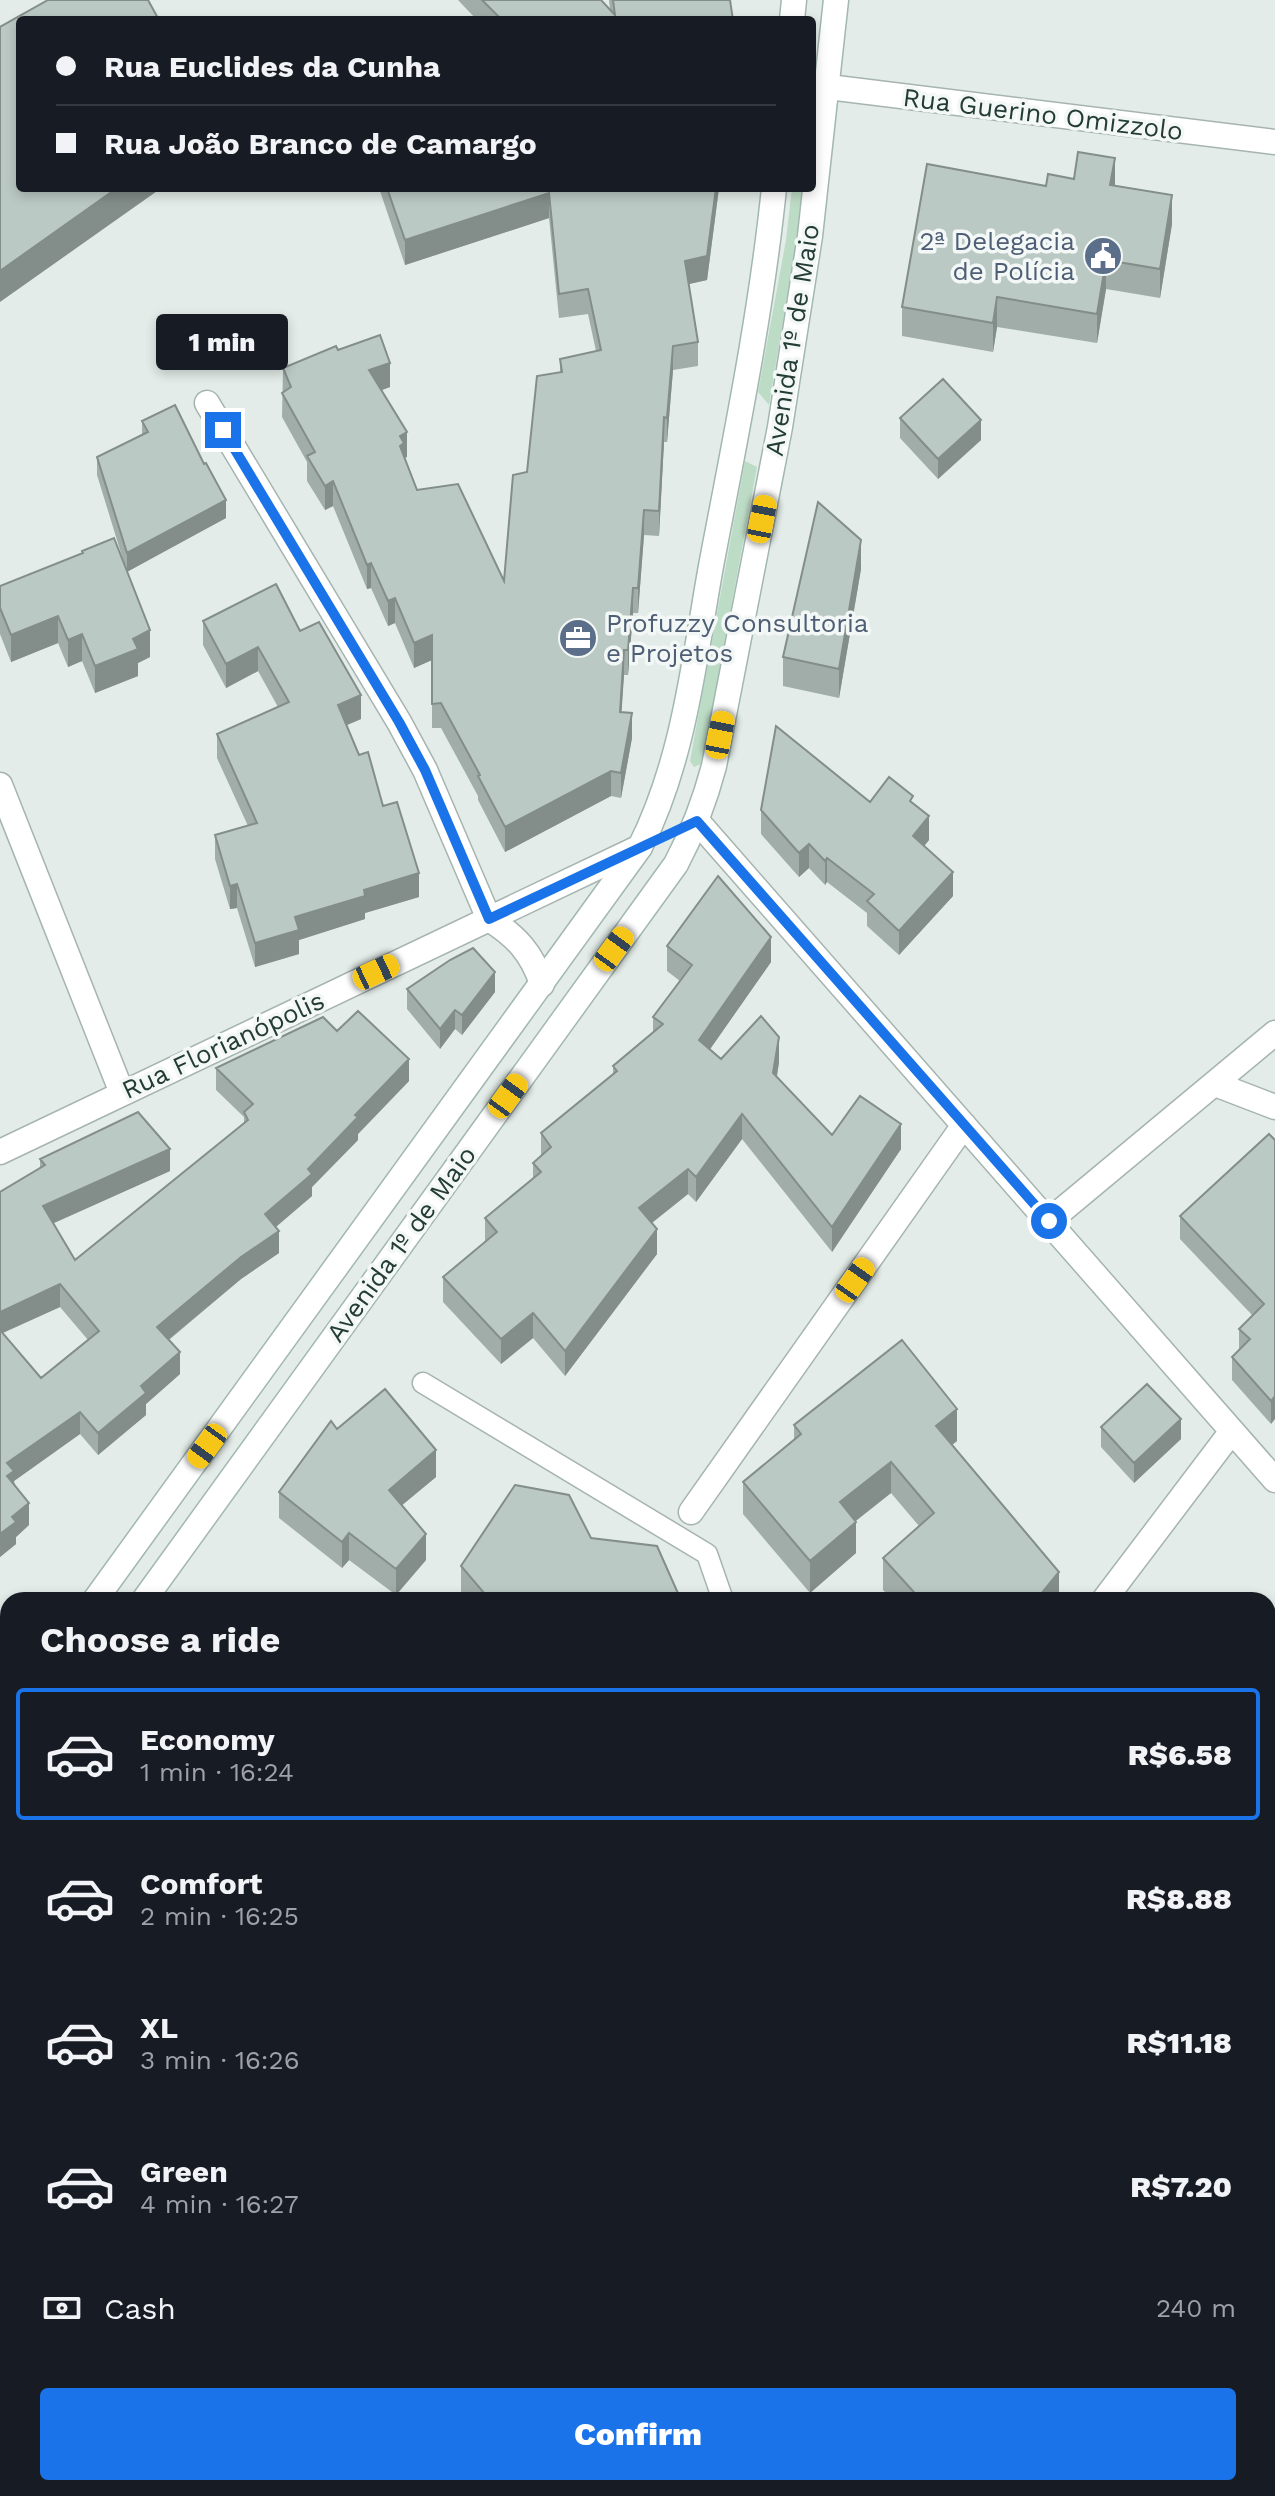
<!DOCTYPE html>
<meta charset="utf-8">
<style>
body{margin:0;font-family:"Work Sans",sans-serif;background:#20242c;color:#f1f3f6;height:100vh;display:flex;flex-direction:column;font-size:30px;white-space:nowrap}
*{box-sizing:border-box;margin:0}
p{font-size:26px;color:#9ea1a6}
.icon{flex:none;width:44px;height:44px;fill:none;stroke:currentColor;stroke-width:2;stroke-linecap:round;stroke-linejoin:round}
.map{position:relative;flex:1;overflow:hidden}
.panel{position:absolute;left:0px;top:1592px;width:1276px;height:904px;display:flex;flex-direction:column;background:#171b24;border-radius:24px 24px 0 0;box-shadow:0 4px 12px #0003}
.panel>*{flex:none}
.guide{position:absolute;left:16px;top:16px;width:800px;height:176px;border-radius:8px;box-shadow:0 4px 12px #0003;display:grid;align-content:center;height:176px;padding:0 40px;background:#171b24}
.end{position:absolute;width:36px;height:36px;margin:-18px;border:10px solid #1a73e8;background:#fff;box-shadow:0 0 0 4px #fff}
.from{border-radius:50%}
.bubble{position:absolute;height:56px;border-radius:8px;background:#171b24;box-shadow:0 4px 12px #0003;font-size:26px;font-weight:800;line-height:56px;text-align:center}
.car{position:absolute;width:24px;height:48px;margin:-24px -12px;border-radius:10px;box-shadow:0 0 6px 2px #0007;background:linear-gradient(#f5c518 24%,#345 0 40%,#f5c518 0 76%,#345 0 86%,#f5c518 0)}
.guide b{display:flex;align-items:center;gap:28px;height:76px;font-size:30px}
.guide b+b{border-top:2px solid #363941}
.guide i{width:20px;height:20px;background:#f1f3f6}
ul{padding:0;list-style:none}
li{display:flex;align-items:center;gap:24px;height:132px;margin:0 16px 12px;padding:0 24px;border:4px solid transparent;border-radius:8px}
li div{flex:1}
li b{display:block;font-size:30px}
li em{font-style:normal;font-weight:800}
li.current{border-color:#1a73e8}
li>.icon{width:72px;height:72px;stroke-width:1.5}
h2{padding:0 40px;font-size:36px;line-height:96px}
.pay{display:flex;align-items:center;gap:20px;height:88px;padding:0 40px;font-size:30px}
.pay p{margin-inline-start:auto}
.primary-button{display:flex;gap:16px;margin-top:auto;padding:16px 40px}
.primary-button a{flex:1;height:92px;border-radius:8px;background:#1a73e8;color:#fff;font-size:32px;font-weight:800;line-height:92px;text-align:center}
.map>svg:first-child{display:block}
.green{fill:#bddcc6}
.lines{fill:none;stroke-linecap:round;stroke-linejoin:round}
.service-casing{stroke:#a6b4af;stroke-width:23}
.minor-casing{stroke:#a6b4af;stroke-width:27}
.secondary-casing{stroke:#a2b7b0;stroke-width:27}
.service{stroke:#fff;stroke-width:20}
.minor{stroke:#fff;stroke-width:24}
.secondary{stroke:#fff;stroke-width:24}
.wall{fill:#a1ada9;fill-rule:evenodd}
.shaded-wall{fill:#838d89}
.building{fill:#bbc9c4;stroke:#838d89;stroke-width:2}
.route{stroke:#1a73e8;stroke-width:10}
.labels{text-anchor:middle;stroke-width:7;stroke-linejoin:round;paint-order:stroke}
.street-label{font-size:26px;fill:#243c36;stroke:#f3f8f6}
.service-label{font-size:26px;fill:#4e5e75;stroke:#f3f8f6;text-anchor:end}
</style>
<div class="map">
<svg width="1275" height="2496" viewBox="0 0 1275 2496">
<rect width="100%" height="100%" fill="#e3ece8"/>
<!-- green -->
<path class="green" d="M 792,188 L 805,188 L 769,405 L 758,392 L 786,240 Z
M 745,461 L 757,467 L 703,759 L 701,764 L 694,767 L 690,761 Z"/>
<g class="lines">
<defs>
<path id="service" d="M 423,1383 L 707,1554 L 723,1600"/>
<path id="minor" d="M 812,85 L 1275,142
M 207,403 L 399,722 L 425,770 L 489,919
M 0,785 L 122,1093
M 697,821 L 1275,1480
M 489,919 C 516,936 532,953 542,984
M 1215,1084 L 1275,1107
M 0,1152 L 640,847
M 1049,1221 L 1275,1033
M 691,1512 L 964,1125
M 1104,1600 L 1232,1431
M 1268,2100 L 1275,2091
M 769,2488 L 775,2496
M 272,2496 L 280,2488
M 962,2496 L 968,2488"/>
<path id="secondary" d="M 792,20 L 794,0
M 95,1600 L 640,847 C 684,760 694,661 711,566 C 735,440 761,315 774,188
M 144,1600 L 676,864 C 693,832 705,800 714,766 L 780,427 L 810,236 L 836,0
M 0,1732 L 8,1721
M 0,1798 L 8,1787"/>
</defs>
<!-- service casing -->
<use href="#service" class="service-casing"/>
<!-- minor casing -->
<use href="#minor" class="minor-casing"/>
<!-- secondary casing -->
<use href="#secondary" class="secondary-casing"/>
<!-- service -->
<use href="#service" class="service"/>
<!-- minor -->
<use href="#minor" class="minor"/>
<!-- secondary -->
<use href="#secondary" class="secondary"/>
</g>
<!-- wall -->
<path class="wall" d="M 458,0 L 601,0 L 610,10 L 609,0 L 730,0 L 733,20 L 477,20 Z
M 1115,185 L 1172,224 L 1160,298 L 1106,289 L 1097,343 L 997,327 L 993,352 L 902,336 L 902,307 L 1046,186 Z
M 379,188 L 719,188 L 707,280 L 688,284 L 698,342 L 698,366 L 673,370 L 667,442 L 664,442 L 659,536 L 644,535 L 638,613 L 633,613 L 628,675 L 624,675 L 621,712 L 632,738 L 621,798 L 611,796 L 505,852 L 478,800 L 478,796 L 441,728 L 432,728 L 432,660 L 414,668 L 395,623 L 388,626 L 371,588 L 367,589 L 333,506 L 325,510 L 307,481 L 307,462 L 282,417 L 283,368 L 338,350 L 390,387 L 381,390 L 407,457 L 404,458 L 417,490 L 504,581 L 527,472 L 560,372 L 560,359 L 596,351 L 588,314 L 559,318 L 549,218 L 405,265 Z
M 900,418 L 981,440 L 938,479 L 900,438 Z
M 142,421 L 226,518 L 127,571 L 150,657 L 138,663 L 138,676 L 95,693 L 82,661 L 68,667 L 58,643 L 11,662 L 0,634 L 0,586 L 82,554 L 82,551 L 125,566 L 97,475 L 97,457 L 142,435 Z
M 861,569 L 839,698 L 783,686 L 783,657 Z
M 203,621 L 300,631 L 361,719 L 346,725 L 383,806 L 419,897 L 365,913 L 365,919 L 299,940 L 299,954 L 255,967 L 237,908 L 230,909 L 215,859 L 215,835 L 248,826 L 217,758 L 217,734 L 278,707 L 258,671 L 226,688 L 203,645 Z
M 870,802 L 913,804 L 929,840 L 924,846 L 953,896 L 899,955 L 867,926 L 867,913 L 827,882 L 825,885 L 809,868 L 799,877 L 761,834 L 761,810 Z
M 667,946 L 771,962 L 710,1049 L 721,1059 L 779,1062 L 777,1077 L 832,1135 L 901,1149 L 832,1252 L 742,1139 L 696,1202 L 688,1194 L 652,1223 L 657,1254 L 565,1376 L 533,1338 L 501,1364 L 443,1302 L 443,1277 L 485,1242 L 485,1218 L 533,1178 L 533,1163 L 541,1156 L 541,1133 L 613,1074 L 613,1066 L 653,1032 L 653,1017 L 680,981 L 667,971 Z
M 407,989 L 495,992 L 462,1035 L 455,1029 L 440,1049 L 407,1009 Z
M 337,1031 L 409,1081 L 358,1134 L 358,1140 L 312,1187 L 312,1196 L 276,1227 L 279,1253 L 241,1279 L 169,1340 L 180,1374 L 146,1404 L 146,1415 L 98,1455 L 80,1434 L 14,1481 L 29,1525 L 16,1537 L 16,1544 L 0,1557 L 0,1192 L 40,1168 L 40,1159 L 170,1171 L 53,1223 L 75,1260 L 244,1123 L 244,1117 L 216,1090 L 216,1068 ZM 60,1307 L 88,1340 L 41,1378 L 3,1333 Z
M 1275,1140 L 1271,1424 L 1232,1380 L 1232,1357 L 1239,1350 L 1239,1329 L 1253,1316 L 1180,1239 L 1180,1216 Z
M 794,1425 L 957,1441 L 952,1445 L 1059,1600 L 893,1600 L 883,1590 L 883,1558 L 919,1526 L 891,1493 L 856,1521 L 856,1553 L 810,1593 L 743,1514 L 743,1482 L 794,1440 Z
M 1101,1427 L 1181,1439 L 1134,1483 L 1101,1447 Z
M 337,1429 L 436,1477 L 402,1505 L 426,1560 L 396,1595 L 349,1560 L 342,1568 L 279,1518 L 279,1492 Z
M 591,1538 L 681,1600 L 461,1600 L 461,1566 Z
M 363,2488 L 699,2488 L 699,2496 L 530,2496 L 527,2493 L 523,2496 L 363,2496 Z
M 841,2488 L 860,2488 L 854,2496 L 851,2496 Z
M 1049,2488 L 1172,2488 L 1181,2496 L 1052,2496 L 1049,2493 Z"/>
<!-- shaded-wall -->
<path class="shaded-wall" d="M 1115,158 L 1115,187 L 1110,185 Z
M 117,188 L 160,188 L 160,189 L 0,302 L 0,271 Z
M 716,188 L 719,188 L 707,280 L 685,285 L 685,261 Z
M 549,193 L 549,218 L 405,265 L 405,240 Z
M 1172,195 L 1172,224 L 1160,298 L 1160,269 Z
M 1106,260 L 1106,289 L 1097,343 L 1097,314 Z
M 997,297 L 997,327 L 993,352 L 993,323 Z
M 673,346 L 673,370 L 667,442 L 667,418 Z
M 390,363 L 390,387 L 369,395 L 369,370 Z
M 664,417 L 664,442 L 659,536 L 659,511 Z
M 981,420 L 981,440 L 938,479 L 938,459 Z
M 407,432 L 407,457 L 404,458 L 400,470 L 400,436 Z
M 333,481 L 333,506 L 325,510 L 325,486 Z
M 226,500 L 226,518 L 127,572 L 127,553 Z
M 644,510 L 644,535 L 638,613 L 638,588 Z
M 861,540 L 861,569 L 839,698 L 839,669 Z
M 371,563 L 371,588 L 367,589 L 367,565 Z
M 633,588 L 633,613 L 628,675 L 628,650 Z
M 395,598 L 395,623 L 388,626 L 388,601 Z
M 58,616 L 58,643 L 11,662 L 11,635 Z
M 150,630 L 150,657 L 138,663 L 138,676 L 95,693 L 95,666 L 133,639 Z
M 82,634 L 82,661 L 68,667 L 68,640 Z
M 432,635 L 432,660 L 414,668 L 414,643 Z
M 258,647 L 258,671 L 226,688 L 226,664 Z
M 624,650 L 624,675 L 620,736 L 620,712 Z
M 361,695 L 361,719 L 338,729 L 338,705 Z
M 632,713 L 632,738 L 621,798 L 621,773 Z
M 611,771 L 611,796 L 505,852 L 505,827 Z
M 929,816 L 929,840 L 913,860 L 913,836 Z
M 809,844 L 809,868 L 799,877 L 799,853 Z
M 827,858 L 827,882 L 825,885 L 825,861 Z
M 953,872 L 953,896 L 899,955 L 899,931 Z
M 419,873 L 419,897 L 365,913 L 365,919 L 299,940 L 299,954 L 255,967 L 255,943 L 295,917 L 364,890 Z
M 237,884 L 237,908 L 230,909 L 230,886 Z
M 771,937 L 771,962 L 699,1065 L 699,1040 Z
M 495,972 L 495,992 L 462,1035 L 462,1015 Z
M 455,1010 L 455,1029 L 440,1049 L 440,1029 Z
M 779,1037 L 779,1062 L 773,1098 L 773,1073 Z
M 409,1059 L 409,1081 L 358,1134 L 358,1140 L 312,1187 L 312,1196 L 265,1236 L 265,1214 L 308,1169 L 355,1115 Z
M 742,1114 L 742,1139 L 696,1202 L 696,1177 Z
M 901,1124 L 901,1149 L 832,1252 L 832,1227 Z
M 170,1149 L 170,1171 L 43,1228 L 43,1206 Z
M 688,1169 L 688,1194 L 639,1233 L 639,1208 Z
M 657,1229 L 657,1254 L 565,1376 L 565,1351 Z
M 279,1231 L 279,1253 L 241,1279 L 157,1349 L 157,1327 L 241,1257 Z
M 60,1284 L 60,1307 L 0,1334 L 0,1312 Z
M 533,1313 L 533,1338 L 501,1364 L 501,1339 Z
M 180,1352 L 180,1374 L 146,1404 L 146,1415 L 98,1455 L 98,1433 L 141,1386 Z
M 1275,1396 L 1275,1419 L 1271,1424 L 1271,1401 Z
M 957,1409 L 957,1441 L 936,1457 L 936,1426 Z
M 80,1412 L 80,1434 L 14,1481 L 14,1493 L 7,1498 L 7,1463 Z
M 1181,1419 L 1181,1439 L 1134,1483 L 1134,1463 Z
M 436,1450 L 436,1477 L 389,1516 L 389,1490 Z
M 891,1462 L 891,1493 L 840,1533 L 840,1502 Z
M 29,1503 L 29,1525 L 16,1537 L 16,1544 L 0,1557 L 0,1534 L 12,1517 Z
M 856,1522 L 856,1553 L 810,1593 L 810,1561 Z
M 349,1533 L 349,1560 L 342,1568 L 342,1542 Z
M 426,1534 L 426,1560 L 396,1595 L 396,1569 Z
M 1059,1572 L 1059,1600 L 1036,1600 Z
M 1275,1907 L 1275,1942 L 1268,1951 L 1268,1916 Z
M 8,2205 L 8,2226 L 0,2234 L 0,2213 Z
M 182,2488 L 208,2488 L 199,2496 L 172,2496 Z
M 436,2488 L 447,2488 L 447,2496 L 428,2496 Z
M 507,2488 L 527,2488 L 527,2493 L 523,2496 L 498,2496 Z
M 685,2488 L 699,2488 L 699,2496 L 676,2496 Z
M 852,2488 L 860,2488 L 854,2496 L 852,2496 Z"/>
<!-- building -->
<path class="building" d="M 48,0 L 148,0 L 159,20 L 20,20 L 20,188 L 117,188 L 0,271 L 0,27 Z
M 482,0 L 601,0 L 615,15 L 613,0 L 730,0 L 733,20 L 502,20 Z
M 1078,152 L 1115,158 L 1110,185 L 1172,195 L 1160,269 L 1106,260 L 1097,314 L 997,297 L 993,323 L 902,307 L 927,164 L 1046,186 L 1048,174 L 1074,179 Z
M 387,188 L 716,188 L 707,256 L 685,261 L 698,342 L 673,346 L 667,418 L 664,417 L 659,511 L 644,510 L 638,588 L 633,588 L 628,650 L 624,650 L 620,712 L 632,713 L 621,773 L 611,771 L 505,827 L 478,776 L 480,775 L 441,703 L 432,704 L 432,635 L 414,643 L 395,598 L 388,601 L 371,563 L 367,565 L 333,481 L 325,486 L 307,456 L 315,452 L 282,393 L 291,387 L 283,368 L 336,346 L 338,350 L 380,335 L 390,363 L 369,370 L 407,432 L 400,436 L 404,443 L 400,446 L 417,490 L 458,484 L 504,581 L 513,475 L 527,472 L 537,376 L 562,372 L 560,359 L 601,350 L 588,289 L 559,294 L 549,193 L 405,240 Z
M 943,379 L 981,420 L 938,459 L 900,418 Z
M 175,405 L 204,464 L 206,463 L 226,500 L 127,553 L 97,457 L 148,432 L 142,421 Z
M 818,502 L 861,540 L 839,669 L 783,657 Z
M 114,538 L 150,630 L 133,639 L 138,649 L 95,666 L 82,634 L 68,640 L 58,616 L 11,635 L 0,608 L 0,586 L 83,553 L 82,551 Z
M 276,584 L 300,631 L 319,622 L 361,695 L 338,705 L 359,755 L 368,752 L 383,806 L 397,802 L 419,873 L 364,890 L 365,896 L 295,917 L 299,930 L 255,943 L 237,884 L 230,886 L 215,835 L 257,823 L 217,734 L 289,702 L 258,647 L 226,664 L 203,621 Z
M 776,726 L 870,802 L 889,777 L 913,796 L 910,801 L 929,816 L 913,836 L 953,872 L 899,931 L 867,901 L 874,894 L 827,858 L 825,861 L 809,844 L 799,853 L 761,810 Z
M 718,876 L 771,937 L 699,1040 L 721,1059 L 761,1016 L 779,1037 L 773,1073 L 832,1135 L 860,1096 L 901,1124 L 832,1227 L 742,1114 L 696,1177 L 688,1169 L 639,1208 L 657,1229 L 565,1351 L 533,1313 L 501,1339 L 443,1277 L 497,1232 L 485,1218 L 541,1172 L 533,1163 L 551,1147 L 541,1133 L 617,1071 L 613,1066 L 663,1024 L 653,1017 L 692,965 L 667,946 Z
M 473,948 L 495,972 L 462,1015 L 455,1010 L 440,1029 L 407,989 L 450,960 Z
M 358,1011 L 409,1059 L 355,1115 L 358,1117 L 308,1169 L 312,1174 L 265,1214 L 279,1231 L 241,1257 L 157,1327 L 180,1352 L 141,1386 L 146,1393 L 98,1433 L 80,1412 L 7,1463 L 14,1471 L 7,1476 L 29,1503 L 12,1517 L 16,1522 L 0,1534 L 0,1330 L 41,1378 L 99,1331 L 60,1284 L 0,1312 L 0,1192 L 45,1165 L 40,1159 L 138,1112 L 170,1149 L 43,1206 L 75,1260 L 248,1120 L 244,1112 L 253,1104 L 216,1068 L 323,1017 L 337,1031 Z
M 1269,1134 L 1275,1140 L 1275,1396 L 1271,1401 L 1232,1357 L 1250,1339 L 1239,1329 L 1264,1304 L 1180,1216 Z
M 902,1340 L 957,1409 L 936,1426 L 1059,1572 L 1036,1600 L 921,1600 L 883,1558 L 934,1513 L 891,1462 L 840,1502 L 856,1522 L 810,1561 L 743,1482 L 801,1434 L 794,1425 Z
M 1147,1384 L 1181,1419 L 1134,1463 L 1101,1427 Z
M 385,1389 L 436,1450 L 389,1490 L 426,1534 L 396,1569 L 349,1533 L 342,1542 L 279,1492 L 331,1421 L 337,1429 Z
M 515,1485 L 569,1495 L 591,1538 L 657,1546 L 681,1600 L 490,1600 L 461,1566 Z
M 1268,1882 L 1275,1888 L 1275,1907 L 1268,1916 Z
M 0,1968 L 8,1977 L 8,1991 L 5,1996 L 8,1998 L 8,2205 L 0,2213 Z
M 76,2488 L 182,2488 L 172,2496 L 68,2496 Z
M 376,2488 L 436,2488 L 428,2496 L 384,2496 Z
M 457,2488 L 507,2488 L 498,2496 L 464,2496 Z
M 543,2488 L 685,2488 L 676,2496 L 550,2496 Z
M 1066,2488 L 1172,2488 L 1181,2496 L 1076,2496 Z"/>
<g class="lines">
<!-- route -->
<path class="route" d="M 223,430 L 399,722 L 425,770 L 489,919 L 697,821 L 1049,1221"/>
</g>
<!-- icons -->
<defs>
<symbol id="civic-disc" viewBox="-11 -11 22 22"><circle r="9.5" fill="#5c6f8a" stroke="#f3f8f6"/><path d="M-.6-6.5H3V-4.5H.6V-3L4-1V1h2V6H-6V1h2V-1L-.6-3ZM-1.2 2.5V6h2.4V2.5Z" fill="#fff"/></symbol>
<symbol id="office-disc" viewBox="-11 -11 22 22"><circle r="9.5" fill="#5c6f8a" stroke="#f3f8f6"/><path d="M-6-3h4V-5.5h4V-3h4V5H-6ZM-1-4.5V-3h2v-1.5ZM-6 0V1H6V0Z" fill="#fff"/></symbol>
</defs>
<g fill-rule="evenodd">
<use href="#civic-disc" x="1081" y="234" width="44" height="44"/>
<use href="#office-disc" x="556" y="616" width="44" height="44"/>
</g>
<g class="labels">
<!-- street labels -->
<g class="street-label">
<text transform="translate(1043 114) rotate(7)" y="9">Rua Guerino Omizzolo</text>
<text transform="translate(792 340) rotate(-81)" y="9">Avenida 1º de Maio</text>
<text transform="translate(223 1045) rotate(-25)" y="9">Rua Florianópolis</text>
<text transform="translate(401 1244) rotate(-54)" y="9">Avenida 1º de Maio</text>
</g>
<!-- service labels -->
<g class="service-label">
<text x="1075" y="250">2ª Delegacia<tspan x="1075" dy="30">de Polícia</tspan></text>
<text x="606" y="632" text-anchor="start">Profuzzy Consultoria<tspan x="606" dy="30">e Projetos</tspan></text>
</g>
</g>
</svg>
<i class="end from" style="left:1049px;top:1221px"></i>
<i class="end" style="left:223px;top:430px"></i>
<div class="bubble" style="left:156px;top:314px;width:132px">1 min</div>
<i class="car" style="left:762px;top:519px;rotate:11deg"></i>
<i class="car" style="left:720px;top:735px;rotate:11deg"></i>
<i class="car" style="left:614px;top:949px;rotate:36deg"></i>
<i class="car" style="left:376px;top:972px;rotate:65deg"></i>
<i class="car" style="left:508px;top:1096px;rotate:36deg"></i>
<i class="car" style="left:855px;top:1280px;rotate:35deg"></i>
<i class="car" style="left:207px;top:1446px;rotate:216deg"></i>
<div class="guide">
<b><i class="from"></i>Rua Euclides da Cunha</b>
<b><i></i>Rua João Branco de Camargo</b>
</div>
<section class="panel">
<h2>Choose a ride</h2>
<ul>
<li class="current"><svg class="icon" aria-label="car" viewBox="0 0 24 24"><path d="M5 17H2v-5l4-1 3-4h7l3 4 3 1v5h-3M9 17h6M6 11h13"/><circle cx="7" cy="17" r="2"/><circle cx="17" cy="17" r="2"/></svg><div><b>Economy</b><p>1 min · 16:24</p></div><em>R$6.58</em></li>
<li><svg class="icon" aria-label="car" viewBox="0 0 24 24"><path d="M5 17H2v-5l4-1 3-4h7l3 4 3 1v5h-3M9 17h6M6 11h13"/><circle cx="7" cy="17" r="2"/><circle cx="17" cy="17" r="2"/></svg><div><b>Comfort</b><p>2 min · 16:25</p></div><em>R$8.88</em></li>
<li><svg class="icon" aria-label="car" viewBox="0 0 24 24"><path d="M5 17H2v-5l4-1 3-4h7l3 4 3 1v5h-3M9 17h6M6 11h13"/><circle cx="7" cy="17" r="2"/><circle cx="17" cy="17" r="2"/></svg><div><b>XL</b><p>3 min · 16:26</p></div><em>R$11.18</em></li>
<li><svg class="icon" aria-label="car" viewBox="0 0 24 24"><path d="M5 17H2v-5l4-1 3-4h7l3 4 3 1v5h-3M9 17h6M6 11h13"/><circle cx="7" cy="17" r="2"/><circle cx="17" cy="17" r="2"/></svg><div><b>Green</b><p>4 min · 16:27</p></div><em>R$7.20</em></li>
</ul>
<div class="pay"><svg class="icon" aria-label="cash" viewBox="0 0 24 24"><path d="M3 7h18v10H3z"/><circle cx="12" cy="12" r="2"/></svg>Cash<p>240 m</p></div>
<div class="primary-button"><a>Confirm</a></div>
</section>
</div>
